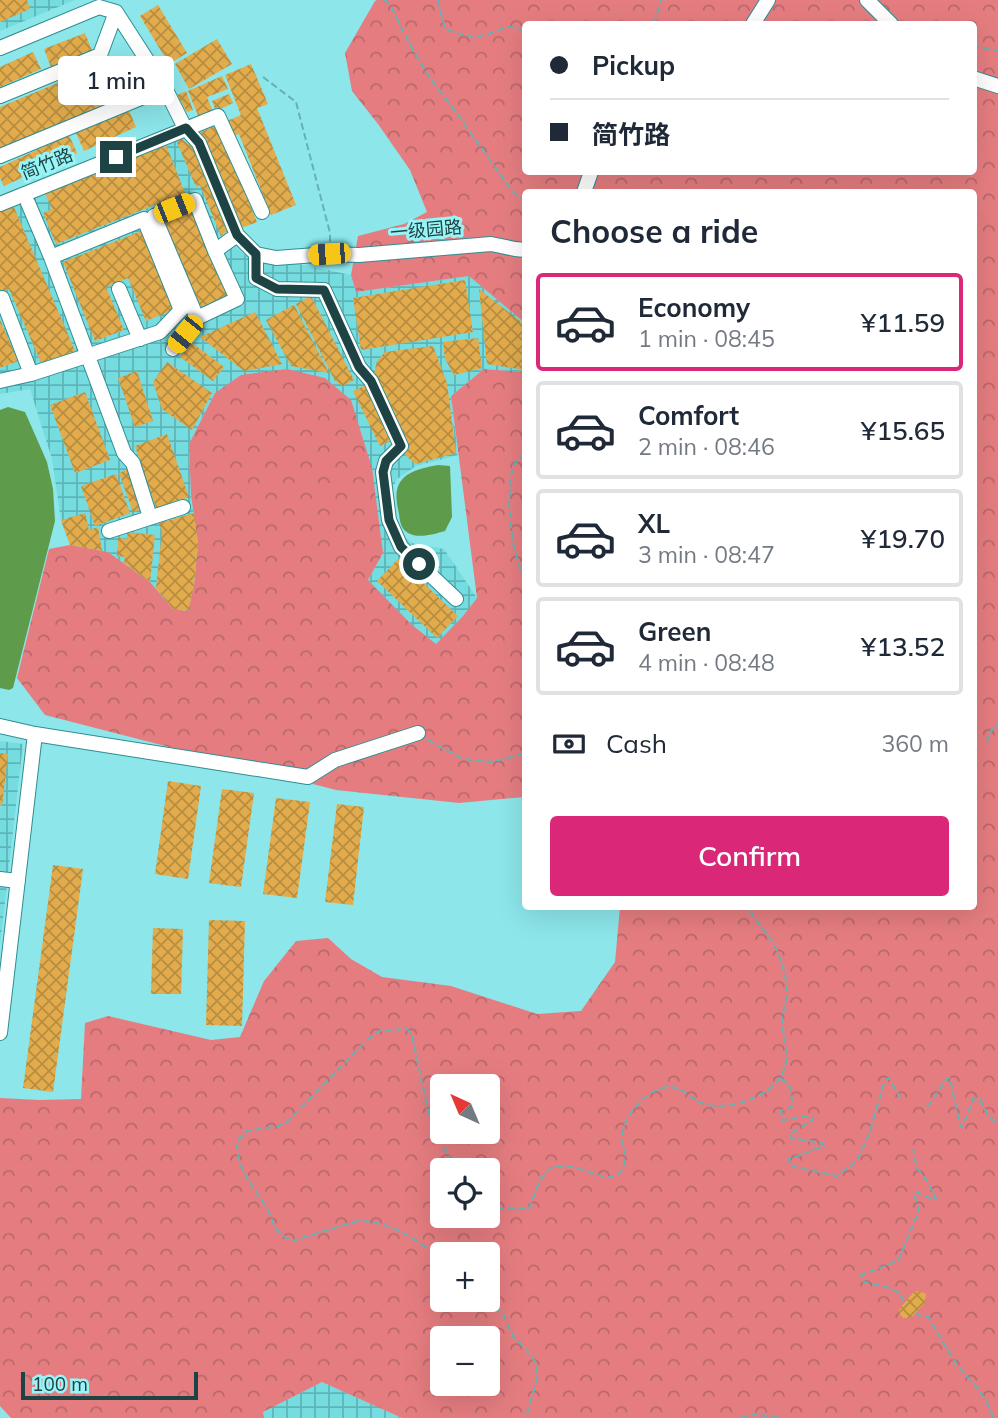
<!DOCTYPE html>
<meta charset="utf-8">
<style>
body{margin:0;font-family:Mulish,"Noto Sans SC",sans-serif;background:#f6f6f7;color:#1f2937;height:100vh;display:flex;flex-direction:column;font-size:26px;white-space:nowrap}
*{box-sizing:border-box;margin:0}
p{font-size:23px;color:#747a83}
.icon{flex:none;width:38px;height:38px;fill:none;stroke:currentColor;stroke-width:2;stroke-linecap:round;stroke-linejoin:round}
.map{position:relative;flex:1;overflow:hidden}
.side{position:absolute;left:522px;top:189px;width:455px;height:721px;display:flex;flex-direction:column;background:#fff;border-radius:7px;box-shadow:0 7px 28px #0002}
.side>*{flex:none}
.banner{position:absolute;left:522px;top:21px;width:455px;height:154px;border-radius:7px;box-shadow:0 7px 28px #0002;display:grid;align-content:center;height:154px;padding:0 28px;background:#fff}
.needle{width:46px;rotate:316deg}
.fabs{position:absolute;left:430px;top:1074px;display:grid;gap:14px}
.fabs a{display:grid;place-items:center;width:70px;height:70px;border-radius:7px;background:#fff;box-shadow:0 7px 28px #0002;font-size:35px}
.scale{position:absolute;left:21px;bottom:18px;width:177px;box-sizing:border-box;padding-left:7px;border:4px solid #1d4344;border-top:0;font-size:19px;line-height:24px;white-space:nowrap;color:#1d4344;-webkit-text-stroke:5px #99f4f7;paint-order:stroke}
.end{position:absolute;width:32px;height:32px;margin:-16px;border:9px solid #1d4344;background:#fff;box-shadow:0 0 0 4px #fff}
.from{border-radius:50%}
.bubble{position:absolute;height:49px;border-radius:7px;background:#fff;box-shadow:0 7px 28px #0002;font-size:23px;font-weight:600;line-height:49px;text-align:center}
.car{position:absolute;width:21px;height:42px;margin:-21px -10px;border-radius:9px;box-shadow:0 0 5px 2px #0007;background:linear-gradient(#f5c518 24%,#345 0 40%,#f5c518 0 76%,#345 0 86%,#f5c518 0)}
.banner b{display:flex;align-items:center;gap:24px;height:66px;font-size:26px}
.banner b+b{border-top:2px solid #e0e1e3}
.banner i{width:18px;height:18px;background:#1f2937}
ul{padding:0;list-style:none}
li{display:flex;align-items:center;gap:21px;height:98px;margin:0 14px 10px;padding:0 14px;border:4px solid #e0e1e3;border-radius:7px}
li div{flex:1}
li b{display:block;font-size:26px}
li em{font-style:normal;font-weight:600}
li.active{border-color:#db2777}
li>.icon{width:63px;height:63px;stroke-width:1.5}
h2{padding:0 28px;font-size:32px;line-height:84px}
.pay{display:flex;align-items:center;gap:18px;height:77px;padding:0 28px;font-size:26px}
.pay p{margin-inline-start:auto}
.action{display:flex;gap:14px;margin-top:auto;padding:14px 28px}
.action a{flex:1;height:80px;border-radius:7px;background:#db2777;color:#fff;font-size:28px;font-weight:600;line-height:80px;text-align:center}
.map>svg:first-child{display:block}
.industrial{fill:url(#industrial-grid)}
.forest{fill:url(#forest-crowns);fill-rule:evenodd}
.water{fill:#5e9c4c}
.building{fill:url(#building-cross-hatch)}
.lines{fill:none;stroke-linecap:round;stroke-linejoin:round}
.minor-casing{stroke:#2e8e92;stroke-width:16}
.path{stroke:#67b0b3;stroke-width:2;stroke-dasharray:7 3.5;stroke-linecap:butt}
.minor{stroke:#fff;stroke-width:14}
.route{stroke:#1d4344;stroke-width:9}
.labels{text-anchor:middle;stroke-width:6;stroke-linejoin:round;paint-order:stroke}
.street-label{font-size:18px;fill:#1d4344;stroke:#99f4f7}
</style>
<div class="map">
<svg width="998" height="1418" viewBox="0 0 998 1418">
<defs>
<pattern id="industrial-grid" width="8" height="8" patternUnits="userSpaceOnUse" patternTransform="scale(1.75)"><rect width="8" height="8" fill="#75dce0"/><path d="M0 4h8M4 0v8" fill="none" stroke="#5fb4b7"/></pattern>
<pattern id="forest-crowns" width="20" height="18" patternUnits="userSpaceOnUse" patternTransform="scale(1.75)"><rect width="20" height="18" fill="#e57d80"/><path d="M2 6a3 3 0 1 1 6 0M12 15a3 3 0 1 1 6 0" fill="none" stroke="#b9686a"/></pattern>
<pattern id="building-cross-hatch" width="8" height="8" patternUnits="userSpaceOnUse" patternTransform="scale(1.75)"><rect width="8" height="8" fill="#e2ac4c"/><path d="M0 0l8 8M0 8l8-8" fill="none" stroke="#b78e41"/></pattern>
</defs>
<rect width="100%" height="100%" fill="#8ce6ea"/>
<!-- industrial -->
<path class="industrial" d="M 0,0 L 75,0 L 0,31 Z
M 181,138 L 195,150 L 237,248 L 253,262 L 299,264 L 351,275 L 356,292 L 469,276 L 525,323 L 525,372 L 484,369 L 451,396 L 458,455 L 416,466 L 397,479 L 389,495 L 399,534 L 412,543 L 444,549 L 477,598 L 463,616 L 436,644 L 411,624 L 368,580 L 383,553 L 215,393 L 189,444 L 191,495 L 198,544 L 194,585 L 188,611 L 173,609 L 150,582 L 108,552 L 70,545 L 61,520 L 52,459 L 30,389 L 0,394 L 0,210 L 125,162 Z
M 0,741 L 23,744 L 0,945 Z
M 322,1382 L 402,1418 L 264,1418 L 262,1412 Z"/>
<!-- forest -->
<path class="forest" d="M 377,0 L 998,0 L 998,1418 L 402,1418 L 322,1382 L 263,1412 L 264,1418 L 11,1418 L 0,1406 L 0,1098 L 40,1100 L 81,1099 L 85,1023 L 108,1016 L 211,1040 L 240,1037 L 264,981 L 296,941 L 328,938 L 351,959 L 382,977 L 451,986 L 537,1014 L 581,1011 L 615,962 L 620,907 L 973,906 L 973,192 L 525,192 L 525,323 L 469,276 L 356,292 L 351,275 L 358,236 L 404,224 L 427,212 L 410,170 L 378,124 L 352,91 L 345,53 L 375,1 ZM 525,24 L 973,24 L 973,172 L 525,172 ZM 443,1087 L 488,1087 L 488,1132 L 443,1132 ZM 443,1171 L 488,1171 L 488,1216 L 443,1216 ZM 443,1255 L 488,1255 L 488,1300 L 443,1300 ZM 443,1339 L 488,1339 L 488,1384 L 443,1384 Z
M 287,369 L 325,378 L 351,400 L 372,468 L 383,553 L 368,580 L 411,624 L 436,644 L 463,616 L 477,598 L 451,396 L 484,369 L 525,372 L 525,797 L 459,803 L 336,790 L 45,715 L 17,678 L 49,549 L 70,545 L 108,552 L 150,582 L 173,609 L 188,611 L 194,585 L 198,544 L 191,495 L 189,444 L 215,393 L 241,375 Z"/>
<!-- water -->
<path class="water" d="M 8,407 L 25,412 L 47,462 L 53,489 L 55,521 L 13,688 L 9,690 L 0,688 L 0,410 Z
M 438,465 L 450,466 L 452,517 L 445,531 C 434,534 419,539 408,533 C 401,529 400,522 399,514 C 396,500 393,485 407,475 C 416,469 428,467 438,465 Z"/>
<!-- building -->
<path class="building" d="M 0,0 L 27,0 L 30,9 L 0,22 Z
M 158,5 L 187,53 L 169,64 L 140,16 Z
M 85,33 L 92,51 L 51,67 L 44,49 Z
M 217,39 L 232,64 L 189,89 L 175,64 Z
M 33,52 L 41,69 L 0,87 L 0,67 Z
M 251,64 L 268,104 L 257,108 L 296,205 L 271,215 L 239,134 L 231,137 L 225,122 L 241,115 L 225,75 Z
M 86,71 L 101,108 L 0,149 L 0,107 Z
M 222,76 L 228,89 L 207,97 L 214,114 L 200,120 L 188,91 Z
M 186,91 L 193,110 L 187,112 L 177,95 Z
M 229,94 L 233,103 L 216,111 L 212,101 Z
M 129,110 L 136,127 L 84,151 L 76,133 Z
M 217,125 L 257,222 L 241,228 L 201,132 Z
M 69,135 L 77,153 L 4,186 L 0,178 L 0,167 Z
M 181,138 L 195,150 L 229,229 L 221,236 L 200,185 L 196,187 L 176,140 Z
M 166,145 L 185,193 L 56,244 L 43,213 L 52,209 L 45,193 Z
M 13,205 L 75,351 L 42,365 L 9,289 L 0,293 L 0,210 Z
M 192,210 L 228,295 L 199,308 L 163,223 Z
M 144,230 L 176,309 L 146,321 L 128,278 L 106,287 L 124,330 L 95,341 L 63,262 Z
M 465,280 L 473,332 L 361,350 L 353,298 Z
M 479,289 L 520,321 L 525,327 L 525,370 L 487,364 Z
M 311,296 L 354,380 L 343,386 L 335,381 L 296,304 Z
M 294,305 L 329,373 L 291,366 L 266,320 Z
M 255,312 L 282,364 L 244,371 L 200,337 Z
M 0,320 L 18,361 L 0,368 Z
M 478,338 L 482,368 L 454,375 L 445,359 L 443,342 Z
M 191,342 L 224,367 L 213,381 L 180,357 Z
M 433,346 L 447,383 L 456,453 L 416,464 L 406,456 L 386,393 L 383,393 L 374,374 L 377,361 L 385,352 Z
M 167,362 L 212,393 L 192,430 L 162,409 L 153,382 Z
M 137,371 L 153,421 L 135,427 L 118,378 Z
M 368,384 L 395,439 L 380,446 L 353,391 Z
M 85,392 L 110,460 L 75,473 L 50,405 Z
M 167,434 L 189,497 L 156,508 L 135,446 Z
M 128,469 L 143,509 L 133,512 L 119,473 Z
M 116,474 L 130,513 L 95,526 L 81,486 Z
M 85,513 L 89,530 L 98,527 L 102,551 L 70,545 L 61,520 Z
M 194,513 L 198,544 L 194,585 L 188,611 L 173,609 L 156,588 L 162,532 L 159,523 Z
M 127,532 L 155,535 L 150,582 L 124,563 L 125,557 L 117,556 L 118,538 L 127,539 Z
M 398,559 L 458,616 L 437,638 L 377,581 Z
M 0,753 L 8,754 L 2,806 L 0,806 Z
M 168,781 L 201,786 L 188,879 L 155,874 Z
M 222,789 L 254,793 L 241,887 L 209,883 Z
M 276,798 L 310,802 L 297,898 L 263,894 Z
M 337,804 L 364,807 L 353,905 L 325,902 Z
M 53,865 L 83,869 L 53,1092 L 23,1088 Z
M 209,920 L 245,921 L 242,1026 L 206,1025 Z
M 153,928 L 183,929 L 181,994 L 151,994 Z
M 920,1291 L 926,1294 L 925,1303 L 911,1318 L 903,1318 L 899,1313 L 900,1308 L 914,1292 Z"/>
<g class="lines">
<defs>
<path id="minor" d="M 867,0 L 891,24
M 753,24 L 768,0
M 0,48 L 99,7 L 116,12 L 165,88 L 185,128 L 199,143 L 237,235 L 256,254 L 276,258 L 329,254 L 359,255 L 491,244 L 515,249 L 525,250
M 973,78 L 998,86
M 0,96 L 100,55 L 116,12
M 0,156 L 165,88
M 584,192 L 591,172
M 28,203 L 51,257 L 124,453 L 133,463 L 150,517
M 0,204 L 218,116 L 262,212
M 215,251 L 237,299 L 197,318 L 154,216 L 195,200 L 215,251 L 237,235
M 256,254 L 256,278 L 277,289 L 324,290 L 359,367 L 371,381 L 401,446 L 386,461 L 383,472 L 389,520 L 401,547 L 456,599
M 119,289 L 140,339
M 2,298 L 31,374
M 173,349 L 197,318
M 0,381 L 31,374 L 160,332 L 181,310 L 144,219 L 51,257
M 109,531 L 183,507
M 0,726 L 35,734 L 0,1033
M 35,734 L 308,777 L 335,760 L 418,733
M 0,879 L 18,881"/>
</defs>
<!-- minor casing -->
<use href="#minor" class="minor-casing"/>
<!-- path -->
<path class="path" d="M 384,0 L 389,3 L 414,52 L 430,78 L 456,112 L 512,191 L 525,201
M 438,0 L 445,29 C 474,39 479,39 508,26 L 525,31
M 654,24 L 661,0
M 973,46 L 998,51
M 263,77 L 296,102 L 330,233 L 330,242
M 525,453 L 514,464 L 511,475 L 509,504 L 513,544 L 525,585
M 428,740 L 463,759 L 492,762 L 523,754 L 525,752
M 985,741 L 987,741 L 991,731 L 998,723
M 781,1078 L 790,1087 L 793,1106 L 781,1111 L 782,1120 L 811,1116 L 813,1120 L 790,1134 L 791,1138 L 822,1143 L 824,1146 L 789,1159 L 790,1166 L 837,1176 L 857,1161 L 869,1134 L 885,1080 L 889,1078 L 902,1101
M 927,1107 L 947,1078 L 950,1078 L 960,1126 L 963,1126 L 973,1099 L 980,1099 L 988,1116 L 998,1124
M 488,1203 L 500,1209 L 528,1209 C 532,1203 533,1199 535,1192 C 538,1182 544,1174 552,1167 C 562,1166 573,1166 583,1170 C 591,1172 600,1177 609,1177 C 623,1177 627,1161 624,1149 C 623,1146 621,1143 622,1139 C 622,1120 638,1101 653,1092 C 683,1075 687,1106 716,1106 C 743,1106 782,1092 786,1061 C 788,1047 782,1032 782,1018 C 783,1011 786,1004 786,997 C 788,981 783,965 777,951 C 770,934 755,923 748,906
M 443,1260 C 419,1241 389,1220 357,1221 L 292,1241 C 270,1231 275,1219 263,1202 C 249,1181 237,1168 237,1141 L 247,1131 L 278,1126 L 288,1121 L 367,1040 L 379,1031 L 407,1029 L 412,1035 L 428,1111 L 436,1133 L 457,1171
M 488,1299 L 503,1314 L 513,1336 L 530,1354 L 536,1363 L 537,1380 L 527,1413 L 528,1418
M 904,1302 C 899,1286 879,1286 864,1282 L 861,1275 L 898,1261 L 919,1211 L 914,1194 L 916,1192 L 934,1200 L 936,1198 L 927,1181 L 917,1168 L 913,1149
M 916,1313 L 921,1316 L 928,1316 C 938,1334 948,1352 960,1368 C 973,1384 988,1397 993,1418
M 741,1418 L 753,1414 L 781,1418"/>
<!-- minor -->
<use href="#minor" class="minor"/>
</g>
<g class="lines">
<!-- route -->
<path class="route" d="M 116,157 L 186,128 L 199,143 L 237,235 L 256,254 L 256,278 L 277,289 L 324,290 L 359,367 L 371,381 L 401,446 L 386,461 L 383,472 L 389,520 L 401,547 L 419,564"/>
</g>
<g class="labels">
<!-- street labels -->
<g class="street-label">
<text transform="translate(47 164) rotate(-22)" y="6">简竹路</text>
<text transform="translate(426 230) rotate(-5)" y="6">一级园路</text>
</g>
</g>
</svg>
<div class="fabs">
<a><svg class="needle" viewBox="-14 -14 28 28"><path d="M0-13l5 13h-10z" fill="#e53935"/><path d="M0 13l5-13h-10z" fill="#747a83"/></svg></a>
<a><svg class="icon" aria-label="locate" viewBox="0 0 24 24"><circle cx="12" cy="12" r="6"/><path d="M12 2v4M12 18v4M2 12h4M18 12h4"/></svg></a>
<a>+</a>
<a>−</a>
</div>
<div class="scale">100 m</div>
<i class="end from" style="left:419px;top:564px"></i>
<i class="end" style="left:116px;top:157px"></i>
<div class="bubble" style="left:58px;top:56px;width:116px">1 min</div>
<i class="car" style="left:174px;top:208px;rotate:68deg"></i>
<i class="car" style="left:329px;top:254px;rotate:266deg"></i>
<i class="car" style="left:185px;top:334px;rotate:219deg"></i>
<div class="banner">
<b><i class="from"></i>Pickup</b>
<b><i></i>简竹路</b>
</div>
<section class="side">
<h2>Choose a ride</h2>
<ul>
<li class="active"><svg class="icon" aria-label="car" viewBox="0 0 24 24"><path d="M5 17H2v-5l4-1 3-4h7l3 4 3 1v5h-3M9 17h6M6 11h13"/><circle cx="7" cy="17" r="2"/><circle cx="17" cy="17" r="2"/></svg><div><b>Economy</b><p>1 min · 08:45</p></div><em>¥11.59</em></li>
<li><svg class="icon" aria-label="car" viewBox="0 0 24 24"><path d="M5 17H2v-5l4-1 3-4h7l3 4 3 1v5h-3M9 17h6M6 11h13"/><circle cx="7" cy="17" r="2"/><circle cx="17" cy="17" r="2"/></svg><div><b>Comfort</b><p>2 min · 08:46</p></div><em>¥15.65</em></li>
<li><svg class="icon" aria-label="car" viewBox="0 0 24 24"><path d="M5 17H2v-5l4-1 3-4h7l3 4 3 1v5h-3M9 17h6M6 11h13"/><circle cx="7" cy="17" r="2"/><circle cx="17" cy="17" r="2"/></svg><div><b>XL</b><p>3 min · 08:47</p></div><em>¥19.70</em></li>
<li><svg class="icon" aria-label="car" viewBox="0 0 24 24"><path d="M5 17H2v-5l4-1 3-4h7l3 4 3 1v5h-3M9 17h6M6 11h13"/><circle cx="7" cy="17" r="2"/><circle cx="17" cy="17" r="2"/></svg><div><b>Green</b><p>4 min · 08:48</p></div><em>¥13.52</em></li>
</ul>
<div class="pay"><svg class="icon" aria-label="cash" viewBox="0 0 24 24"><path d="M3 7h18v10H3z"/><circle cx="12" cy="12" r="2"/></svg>Cash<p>360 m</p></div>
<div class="action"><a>Confirm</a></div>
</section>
</div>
